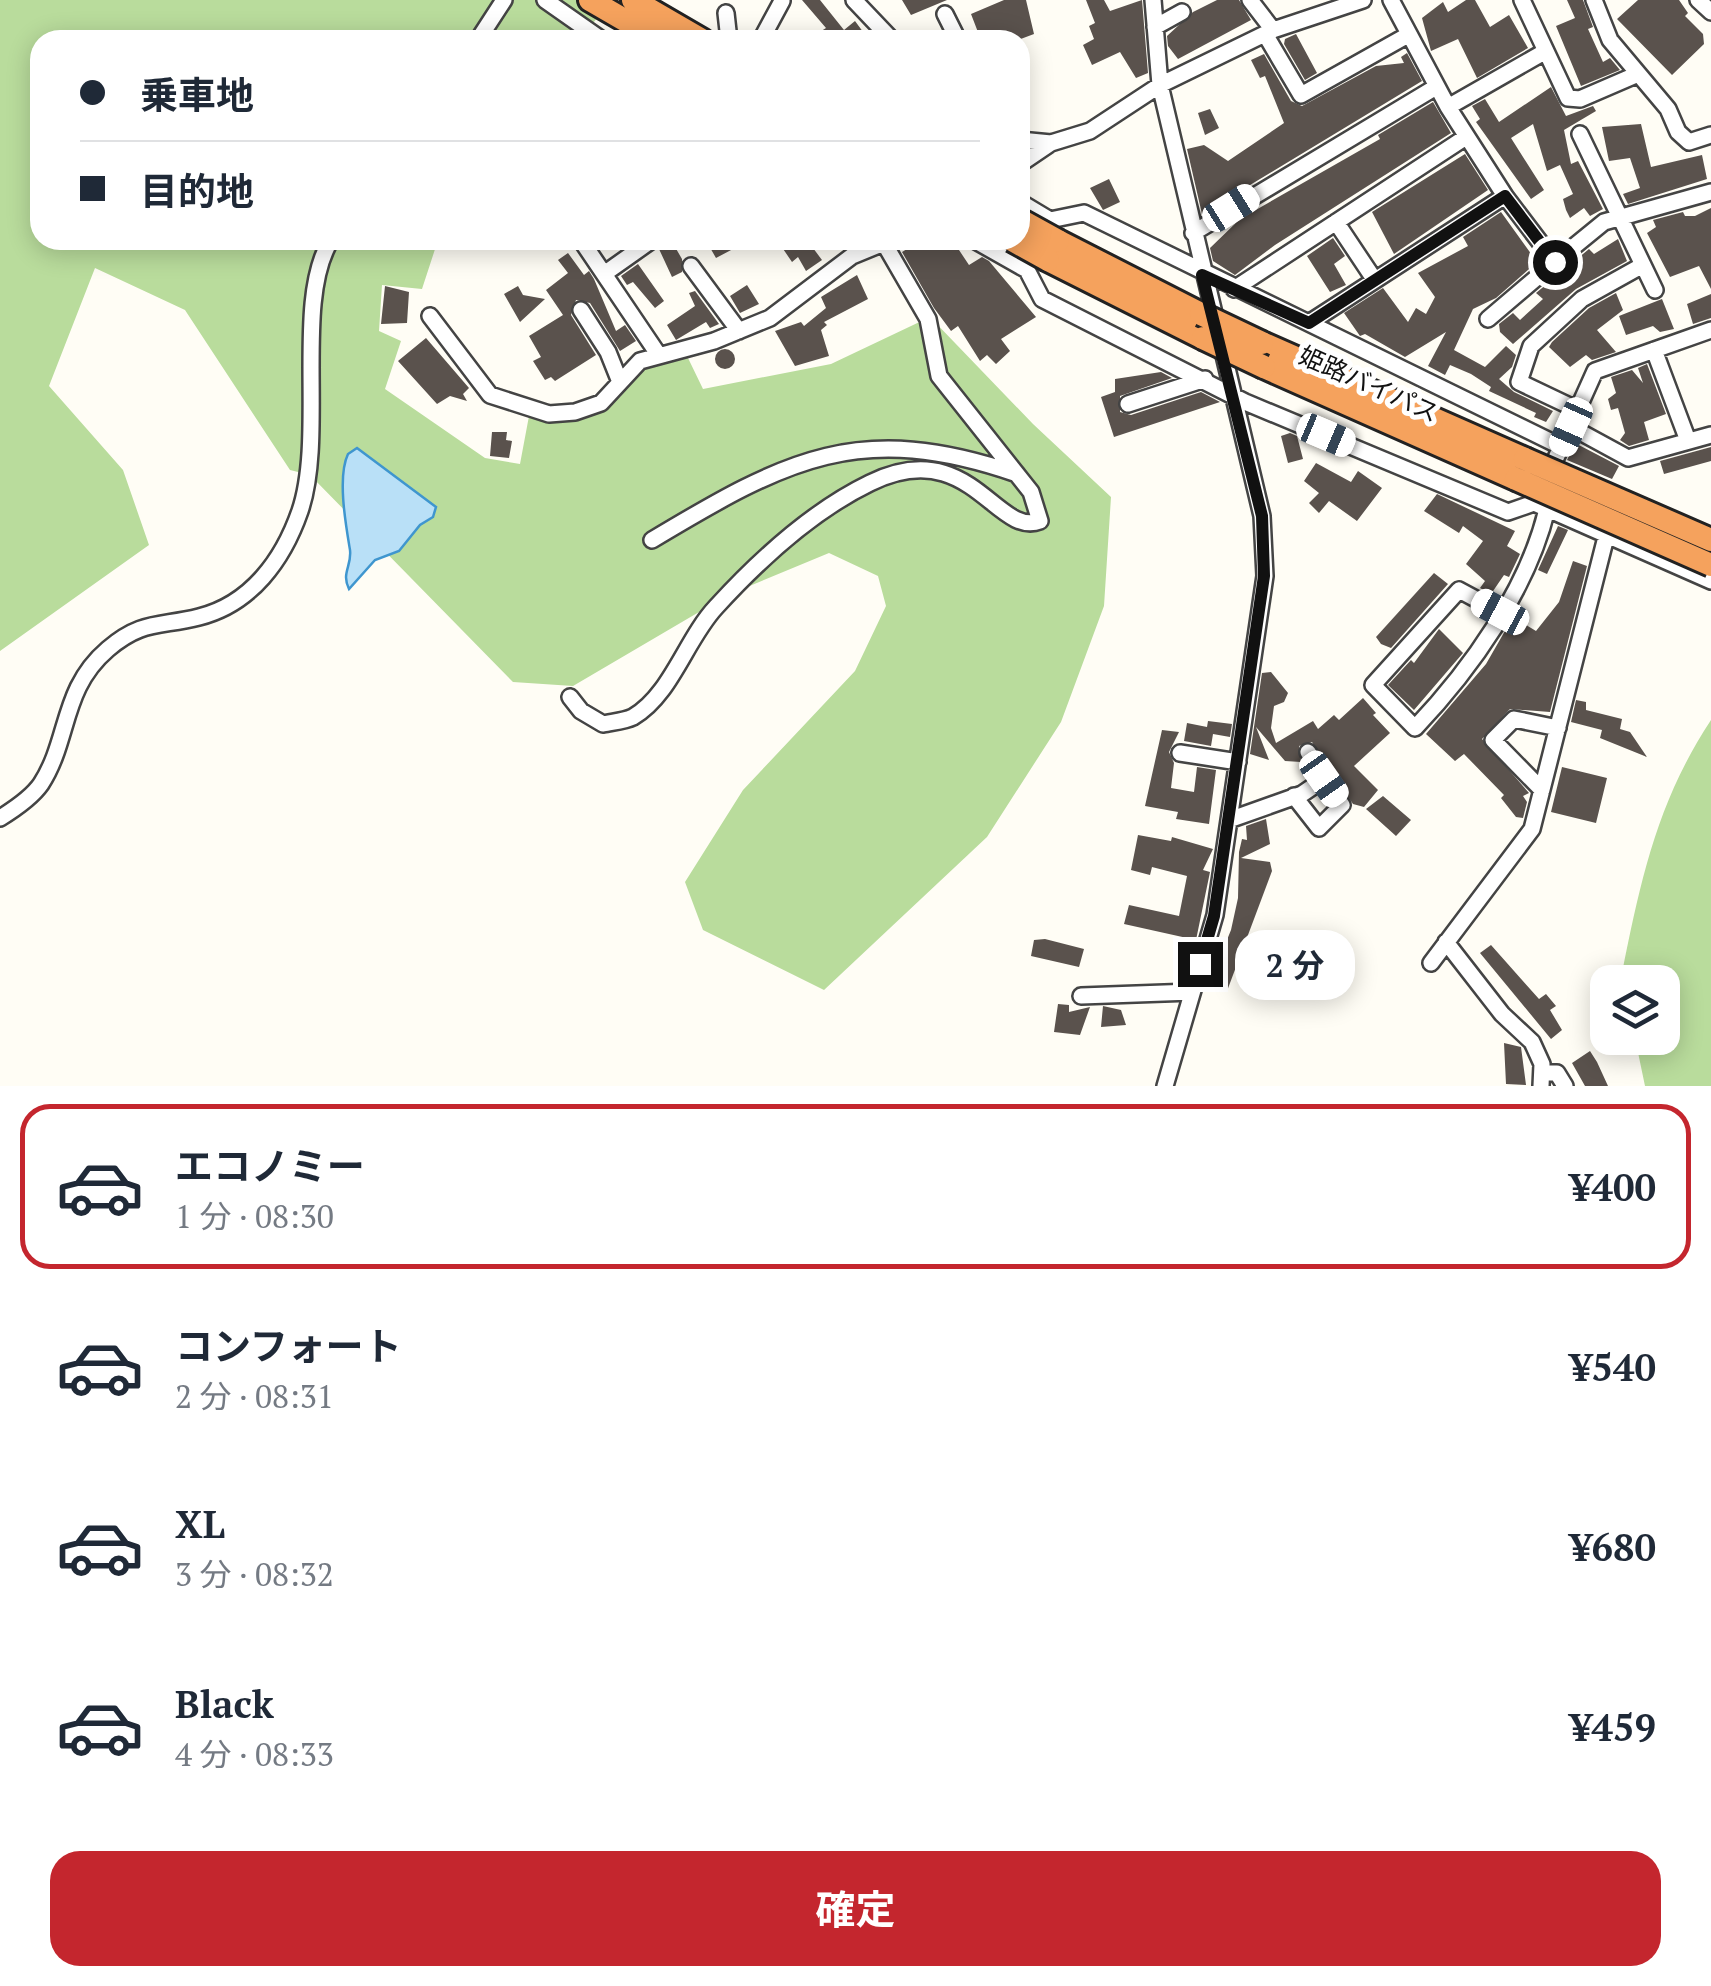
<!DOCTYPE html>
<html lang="ja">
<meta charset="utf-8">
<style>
body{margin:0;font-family:"PT Serif","Noto Sans JP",serif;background:#f2f2f3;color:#1f2937;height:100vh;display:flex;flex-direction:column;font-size:38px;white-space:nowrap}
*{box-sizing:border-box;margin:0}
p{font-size:32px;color:#747a83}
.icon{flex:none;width:55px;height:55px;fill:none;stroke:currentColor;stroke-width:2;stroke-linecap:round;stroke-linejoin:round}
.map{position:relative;height:1086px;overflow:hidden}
.sheet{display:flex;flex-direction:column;background:#fff;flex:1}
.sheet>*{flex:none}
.top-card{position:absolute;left:30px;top:30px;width:1000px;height:220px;border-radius:30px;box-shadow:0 5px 25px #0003;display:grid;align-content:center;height:220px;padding:0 50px;background:#fff}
.fabs{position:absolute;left:1590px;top:965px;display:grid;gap:20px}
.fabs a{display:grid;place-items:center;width:90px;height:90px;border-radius:20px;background:#fff;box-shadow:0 5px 25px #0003;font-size:50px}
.end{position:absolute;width:45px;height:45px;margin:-22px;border:12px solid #111;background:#fff;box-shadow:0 0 0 5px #fff}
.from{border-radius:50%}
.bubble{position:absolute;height:70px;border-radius:30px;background:#fff;box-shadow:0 5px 25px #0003;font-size:32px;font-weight:700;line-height:70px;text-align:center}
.car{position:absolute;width:30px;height:60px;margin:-30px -15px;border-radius:12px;box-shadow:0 0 8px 2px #0007;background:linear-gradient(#fff 24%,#345 0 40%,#fff 0 76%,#345 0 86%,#fff 0)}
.top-card b{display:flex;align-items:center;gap:35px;height:95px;font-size:38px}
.top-card b+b{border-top:2px solid #e0e1e3}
.top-card i{width:25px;height:25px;background:#1f2937}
ul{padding:18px 0 0;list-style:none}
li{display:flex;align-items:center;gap:30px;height:165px;margin:0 20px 15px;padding:0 30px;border:5px solid transparent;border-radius:30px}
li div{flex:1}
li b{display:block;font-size:38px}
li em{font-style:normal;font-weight:700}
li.on{border-color:#c4262e}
li>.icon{width:90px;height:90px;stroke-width:1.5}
.action{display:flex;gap:20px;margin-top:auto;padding:20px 50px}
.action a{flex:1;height:115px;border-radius:30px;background:#c4262e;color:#fff;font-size:40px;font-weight:700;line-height:115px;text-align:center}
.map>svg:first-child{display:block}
.forest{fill:#b9dc9c}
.water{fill:#b9e0f7;stroke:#3f96cf;stroke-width:2.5}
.building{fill:#5a524d}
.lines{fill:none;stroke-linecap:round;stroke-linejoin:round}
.minor-casing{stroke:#444;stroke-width:20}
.highway-casing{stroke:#222;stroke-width:28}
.minor{stroke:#fff;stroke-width:15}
.highway{stroke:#f5a25d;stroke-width:22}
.highway-bridge-casing{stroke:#222;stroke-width:28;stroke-linecap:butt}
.highway-bridge{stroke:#f5a25d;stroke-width:22}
.route{stroke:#111;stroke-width:12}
.labels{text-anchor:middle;stroke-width:10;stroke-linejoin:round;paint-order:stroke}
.street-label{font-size:25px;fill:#111;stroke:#fff}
</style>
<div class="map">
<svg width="1711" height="1086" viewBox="0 0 1711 1086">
<rect width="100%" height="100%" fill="#fffdf5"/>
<!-- forest -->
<path class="forest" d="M 0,0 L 612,0 L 579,40 L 40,40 L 40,240 L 438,240 L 422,289 L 382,285 L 379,331 L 401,341 L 385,389 L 485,458 L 520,464 L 529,416 L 575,420 L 620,397 L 645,367 L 688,358 L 703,389 L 831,364 L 930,317 L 1033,424 L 1111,497 L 1104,606 L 1061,722 L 987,837 L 824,990 L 703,930 L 685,882 L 743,790 L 855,671 L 886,606 L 878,576 L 829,553 L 728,595 L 573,686 L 513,682 L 310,475 L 290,470 L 185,310 L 95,268 L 49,386 L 123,470 L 149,545 L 0,651 Z
M 1711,720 L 1711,1086 L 1645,1086 L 1635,1038 L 1662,1038 L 1662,982 L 1624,982 L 1622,973 C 1641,879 1657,802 1711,720 Z"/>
<!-- water -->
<path class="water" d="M 357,448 L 436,507 L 433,517 L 420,525 L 399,551 L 375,560 L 349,589 C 341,573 352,566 350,550 C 346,526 337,477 348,454 Z"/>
<!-- building -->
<path class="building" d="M 802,0 L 820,0 L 844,30 L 855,21 L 869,40 L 807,40 L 826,28 Z
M 902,0 L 947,0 L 911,15 Z
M 1004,0 L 1026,0 L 1034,34 L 1018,40 L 981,40 L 971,14 Z
M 1086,0 L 1104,0 L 1110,11 L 1142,0 L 1148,73 L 1136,78 L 1120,52 L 1092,65 L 1083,45 L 1094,39 L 1089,26 L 1095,23 Z
M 1217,0 L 1239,0 L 1251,20 L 1178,59 L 1168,46 L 1167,36 L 1193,12 Z
M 1466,0 L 1475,0 L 1490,27 L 1509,15 L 1528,48 L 1477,78 L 1458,39 L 1431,51 L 1422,18 L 1443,2 L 1448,12 Z
M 1567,0 L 1583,0 L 1593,27 L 1588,29 L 1603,62 L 1610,58 L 1620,70 L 1581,86 L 1556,26 L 1575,18 Z
M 1638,0 L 1679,0 L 1688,13 L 1685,16 L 1703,34 L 1704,44 L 1672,75 L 1617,19 Z
M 1296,34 L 1317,73 L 1305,80 L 1284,44 L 1285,39 Z
M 1407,53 L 1422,81 L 1202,214 L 1187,149 L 1204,145 L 1228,161 L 1284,123 L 1265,76 L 1260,78 L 1251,60 L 1264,54 L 1291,101 L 1302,106 L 1376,66 L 1404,63 L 1401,57 Z
M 1551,87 L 1566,116 L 1593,106 L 1596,111 L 1564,130 L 1571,164 L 1578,161 L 1603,209 L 1590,216 L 1584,208 L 1570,218 L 1566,210 L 1563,199 L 1573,194 L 1560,165 L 1547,171 L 1533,124 L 1511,138 L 1544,190 L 1531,199 L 1476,122 L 1480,119 L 1472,106 L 1485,99 L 1499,122 Z
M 1433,102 L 1451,133 L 1275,245 L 1235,275 L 1213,261 L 1210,248 L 1240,219 L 1380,139 L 1378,135 Z
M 1210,109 L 1219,128 L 1205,135 L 1198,113 Z
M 1641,124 L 1651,167 L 1702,155 L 1707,179 L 1628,204 L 1623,194 L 1640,188 L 1630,158 L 1609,161 L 1602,127 Z
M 1465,154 L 1488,190 L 1394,254 L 1372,212 Z
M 1109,179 L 1120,202 L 1103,210 L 1090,188 Z
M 1711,208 L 1711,289 L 1699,266 L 1670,277 L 1647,233 L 1656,227 L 1653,220 L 1683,212 L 1685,216 L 1695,216 Z
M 1501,212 L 1537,262 L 1496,298 L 1473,309 L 1454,350 L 1485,367 L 1506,346 L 1516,355 L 1512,367 L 1499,379 L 1514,392 L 1553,411 L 1546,422 L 1534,417 L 1536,413 L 1489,391 L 1491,387 L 1471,374 L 1450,365 L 1445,375 L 1428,366 L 1446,332 L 1405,357 L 1365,334 L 1360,336 L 1344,313 L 1383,288 L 1408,322 L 1416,308 L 1426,314 L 1435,297 L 1418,273 L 1468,246 L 1463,237 Z
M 1333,238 L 1345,256 L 1334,264 L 1346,285 L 1330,292 L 1307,256 Z
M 1618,239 L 1627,261 L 1576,289 L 1513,344 L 1500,332 L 1499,324 L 1513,313 L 1520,320 L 1543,299 L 1536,293 L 1589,249 L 1594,254 Z
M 663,240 L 671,240 L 682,259 L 682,272 L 672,277 L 659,249 Z
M 715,240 L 750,240 L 716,258 L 708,244 Z
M 777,240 L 807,240 L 822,260 L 806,271 L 798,257 L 792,262 Z
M 922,240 L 963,240 L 957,247 L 969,265 L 982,257 L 989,261 L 1036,317 L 1001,339 L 1010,351 L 996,364 L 987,355 L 980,361 L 958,326 L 951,331 L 934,308 L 902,252 Z
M 568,253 L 584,275 L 589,271 L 594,279 L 616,331 L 625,325 L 636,341 L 620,351 L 590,303 L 576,300 L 571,315 L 596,355 L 555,381 L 551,377 L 545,380 L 533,361 L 541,357 L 529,336 L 563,315 L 546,290 L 568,273 L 558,260 Z
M 638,264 L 664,301 L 655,308 L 633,282 L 627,285 L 621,276 Z
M 857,275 L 868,299 L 824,322 L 827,325 L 821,330 L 829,356 L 795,366 L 775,331 L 801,322 L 804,326 L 826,308 L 821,297 Z
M 747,285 L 759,304 L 740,313 L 730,296 Z
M 385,286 L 409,292 L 407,323 L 381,324 Z
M 518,286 L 523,295 L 545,299 L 520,322 L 504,294 Z
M 695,291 L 719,324 L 710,328 L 706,322 L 676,340 L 667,325 L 695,306 L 689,293 Z
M 1616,293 L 1623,310 L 1597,330 L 1616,352 L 1592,360 L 1586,355 L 1570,367 L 1549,347 L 1552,342 L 1589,308 Z
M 1711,294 L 1711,318 L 1693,324 L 1687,304 Z
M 1662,299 L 1674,329 L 1660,332 L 1653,326 L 1626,335 L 1619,316 Z
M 426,338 L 469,388 L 463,394 L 467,401 L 450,396 L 437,404 L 398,361 Z
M715 359a10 10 0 1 1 20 0a10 10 0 1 1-20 0Z
M 1647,364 L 1666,414 L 1644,422 L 1649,440 L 1629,446 L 1620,440 L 1625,433 L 1618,408 L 1611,410 L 1608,399 L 1616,393 L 1611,377 L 1632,370 L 1643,383 L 1638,368 Z
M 1161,372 L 1172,378 L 1120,396 L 1120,412 L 1131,415 L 1201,392 L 1220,402 L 1114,437 L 1101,397 L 1115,392 L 1115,379 Z
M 492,432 L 507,432 L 506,440 L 512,441 L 509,458 L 490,456 Z
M 1290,433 L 1297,436 L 1303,459 L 1288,463 L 1281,436 Z
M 1575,443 L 1619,466 L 1612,479 L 1567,460 Z
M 1711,447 L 1711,461 L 1664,474 L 1660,461 Z
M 1316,463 L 1351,482 L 1358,471 L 1382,488 L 1357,521 L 1329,501 L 1319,513 L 1309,503 L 1319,493 L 1304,481 Z
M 1437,494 L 1515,531 L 1507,546 L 1520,554 L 1509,577 L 1504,575 L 1491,594 L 1480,588 L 1485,581 L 1466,564 L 1483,541 L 1463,526 L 1459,533 L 1424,511 Z
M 1558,526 L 1568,530 L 1547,574 L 1538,570 Z
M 1573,561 L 1587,566 L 1550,712 L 1510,709 L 1482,739 L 1529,793 L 1523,796 L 1527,802 L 1523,818 L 1516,817 L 1501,798 L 1504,795 L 1464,754 L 1455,761 L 1426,734 L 1486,664 L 1513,617 L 1536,631 L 1559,602 Z
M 1434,573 L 1448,584 L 1391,648 L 1381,644 L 1376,637 Z
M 1439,629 L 1463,653 L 1414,710 L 1388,685 L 1411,660 L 1414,663 Z
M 1271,672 L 1288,693 L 1284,702 L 1274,706 L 1271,728 L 1276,743 L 1313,721 L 1318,729 L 1334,715 L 1339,720 L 1363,698 L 1376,713 L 1373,715 L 1390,733 L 1354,766 L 1378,790 L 1364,807 L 1353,804 L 1312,742 L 1299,746 L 1301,762 L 1285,761 L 1256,727 L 1269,760 L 1250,754 L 1262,673 Z
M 1576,700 L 1586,702 L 1586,710 L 1622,719 L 1620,729 L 1630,732 L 1647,757 L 1600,738 L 1602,730 L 1571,722 Z
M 1208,721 L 1232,724 L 1230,737 L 1213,734 L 1211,746 L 1184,741 L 1187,723 L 1207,727 Z
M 1162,730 L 1179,732 L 1169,752 L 1174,763 L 1171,788 L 1194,792 L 1197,767 L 1216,770 L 1209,824 L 1176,819 L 1178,812 L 1145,806 Z
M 1562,767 L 1607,778 L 1596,823 L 1551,812 Z
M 1383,796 L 1411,820 L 1396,836 L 1366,809 Z
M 1266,819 L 1270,844 L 1241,858 L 1270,862 L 1272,871 L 1227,991 L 1209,984 L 1231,930 L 1238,898 L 1239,852 L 1242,839 L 1247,840 L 1246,826 Z
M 1138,835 L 1171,841 L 1172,837 L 1213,849 L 1203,870 L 1210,872 L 1196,940 L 1124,924 L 1129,905 L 1179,916 L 1187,876 L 1152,867 L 1150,875 L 1131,870 Z
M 1045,939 L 1084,949 L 1079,967 L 1031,956 L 1034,940 Z
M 1491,945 L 1539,999 L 1546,994 L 1556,1006 L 1550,1010 L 1562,1030 L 1551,1039 L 1480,953 Z
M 1058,1004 L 1069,1005 L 1069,1012 L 1090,1007 L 1080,1035 L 1054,1032 Z
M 1103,1006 L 1121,1010 L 1126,1025 L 1101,1027 Z
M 1504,1043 L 1521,1047 L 1526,1085 L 1506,1084 Z
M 1590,1051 L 1597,1062 L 1608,1086 L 1585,1086 L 1572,1063 Z"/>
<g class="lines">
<defs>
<path id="minor" d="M 545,0 L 602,40
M 854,0 L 892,40
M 1153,0 L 1160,85 L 1262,516 L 1265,576 L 1215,915 L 1165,1086
M 1250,0 L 1273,30
M 1391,0 L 1448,107 L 1505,196
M 1522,0 L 1568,98 L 1580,99 L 1638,74
M 1594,0 L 1610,40 L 1668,109 L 1678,132 L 1689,142 L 1711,135
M 1698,0 L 1711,12
M 726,13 L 729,40
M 945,14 L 958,40
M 1155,27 L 1182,12
M 1265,34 L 1301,95 L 1408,35
M 478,40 L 504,0
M 761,40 L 782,1
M 1448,107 L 1546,51
M 1580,134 L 1655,290
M 1020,140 L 1051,143 L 1090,131 L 1160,85 L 1273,30 L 1363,0
M 1020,164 L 1051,143
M 1020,202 L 1050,220
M 1336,222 L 1374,279
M 1193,233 L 1436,87
M 581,240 L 658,354
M 974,240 L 1027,270 L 1042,299 L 1245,402 L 1508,512 L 1534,503 L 1711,581
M 1040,242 L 1050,220 L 1084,213 L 1562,447
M 691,266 L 739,331
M 604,274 L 652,240
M 1234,289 L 1466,137
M 581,310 L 608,352 L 620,382
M 430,316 L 490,395 L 549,414 L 575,412 L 601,403 L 640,361 L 714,341 L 770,318 L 852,256 L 891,240
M 1488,319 L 1555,262
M 1309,323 L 1505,196 L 1555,262 L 1604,222 L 1711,192
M 1654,350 L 1687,438
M 1128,404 L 1205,379
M 1578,410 L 1519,382 L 1531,346 L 1582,299 L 1643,265
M 1571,427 L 1628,458 L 1711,435
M 1547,478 L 1595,371 L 1711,330
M 652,540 C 787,459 860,420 1017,474
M 1500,612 L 1459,590 L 1373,685 L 1415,728 C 1471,669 1528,589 1547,509
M 570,697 L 581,711 L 603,724 C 612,722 625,721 633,717 C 671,695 686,639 716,607 C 759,560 812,511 870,483 C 970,434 996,538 1040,521 L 1031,492 L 939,376 L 928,319 L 884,243
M 1180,753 L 1238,762
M 1542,790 L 1493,740 L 1514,719 L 1558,728
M 1294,796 L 1319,828 L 1342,805 L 1308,752
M 0,818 C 13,810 32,797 41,784 C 70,739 61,689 108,649 C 142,620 159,627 199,617 C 251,604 283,560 300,511 C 326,435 293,300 331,240
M 1229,820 L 1302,794 L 1324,779
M 1446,942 L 1502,1014 L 1532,1042 L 1542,1064 L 1541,1086
M 1431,963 L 1532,829 L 1607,533
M 1081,996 L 1192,992
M 1542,1073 L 1557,1073 L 1565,1086"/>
<path id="highway" d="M 590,0 L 659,40
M 633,0 L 702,40
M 1058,241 L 1201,314
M 1048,260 L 1203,338
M 1262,343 L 1525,459
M 1264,367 L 1516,479"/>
</defs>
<!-- minor casing -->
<use href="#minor" class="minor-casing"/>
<!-- highway casing -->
<use href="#highway" class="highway-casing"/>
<!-- minor -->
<use href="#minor" class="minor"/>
<!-- highway -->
<use href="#highway" class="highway"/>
<defs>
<path id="highway-bridge" d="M 1020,220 L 1058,241
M 1012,240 L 1048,260
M 1201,314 L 1262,343
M 1203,338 L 1264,367
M 1525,459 L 1711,540
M 1516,479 L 1711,565"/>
</defs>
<!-- highway-bridge casing -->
<use href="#highway-bridge" class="highway-bridge-casing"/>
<!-- highway-bridge -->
<use href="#highway-bridge" class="highway-bridge"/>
</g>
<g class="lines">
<!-- route -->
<path class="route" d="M 1200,964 L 1214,916 L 1264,576 L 1262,516 L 1202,275 L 1309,323 L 1505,196 L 1555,262"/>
</g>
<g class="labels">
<!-- street labels -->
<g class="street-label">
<text transform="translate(1369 384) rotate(24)" y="9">姫路バイパス</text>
</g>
</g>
</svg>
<div class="fabs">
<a><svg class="icon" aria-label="layers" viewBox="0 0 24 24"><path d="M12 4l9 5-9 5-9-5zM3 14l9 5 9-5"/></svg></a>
</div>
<i class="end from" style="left:1555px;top:262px"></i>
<i class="end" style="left:1200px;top:964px"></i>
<div class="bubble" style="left:1235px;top:930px;width:120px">2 分</div>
<i class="car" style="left:1231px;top:208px;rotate:58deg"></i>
<i class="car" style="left:1571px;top:427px;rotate:204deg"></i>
<i class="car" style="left:1326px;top:435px;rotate:113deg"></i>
<i class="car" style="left:1500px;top:612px;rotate:298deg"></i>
<i class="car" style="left:1324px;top:779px;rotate:145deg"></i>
<div class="top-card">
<b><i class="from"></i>乗車地</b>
<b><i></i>目的地</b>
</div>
</div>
<section class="sheet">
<ul>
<li class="on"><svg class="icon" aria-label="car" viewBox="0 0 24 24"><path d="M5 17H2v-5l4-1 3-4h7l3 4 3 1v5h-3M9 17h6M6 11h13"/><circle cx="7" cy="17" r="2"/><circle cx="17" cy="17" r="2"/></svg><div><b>エコノミー</b><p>1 分 · 08:30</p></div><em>¥400</em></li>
<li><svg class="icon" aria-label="car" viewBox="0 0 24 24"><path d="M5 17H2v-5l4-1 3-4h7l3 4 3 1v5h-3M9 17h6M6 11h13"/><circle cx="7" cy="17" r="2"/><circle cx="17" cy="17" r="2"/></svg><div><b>コンフォート</b><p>2 分 · 08:31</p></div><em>¥540</em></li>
<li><svg class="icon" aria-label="car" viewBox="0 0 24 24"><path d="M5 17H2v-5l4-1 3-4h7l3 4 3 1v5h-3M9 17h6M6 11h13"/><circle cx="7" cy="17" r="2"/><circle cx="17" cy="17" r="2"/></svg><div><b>XL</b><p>3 分 · 08:32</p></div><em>¥680</em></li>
<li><svg class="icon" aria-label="car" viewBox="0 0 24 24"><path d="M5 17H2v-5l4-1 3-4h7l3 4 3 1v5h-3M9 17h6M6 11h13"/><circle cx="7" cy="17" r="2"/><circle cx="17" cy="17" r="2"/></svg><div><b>Black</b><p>4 分 · 08:33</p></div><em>¥459</em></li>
</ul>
<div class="action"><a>確定</a></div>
</section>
